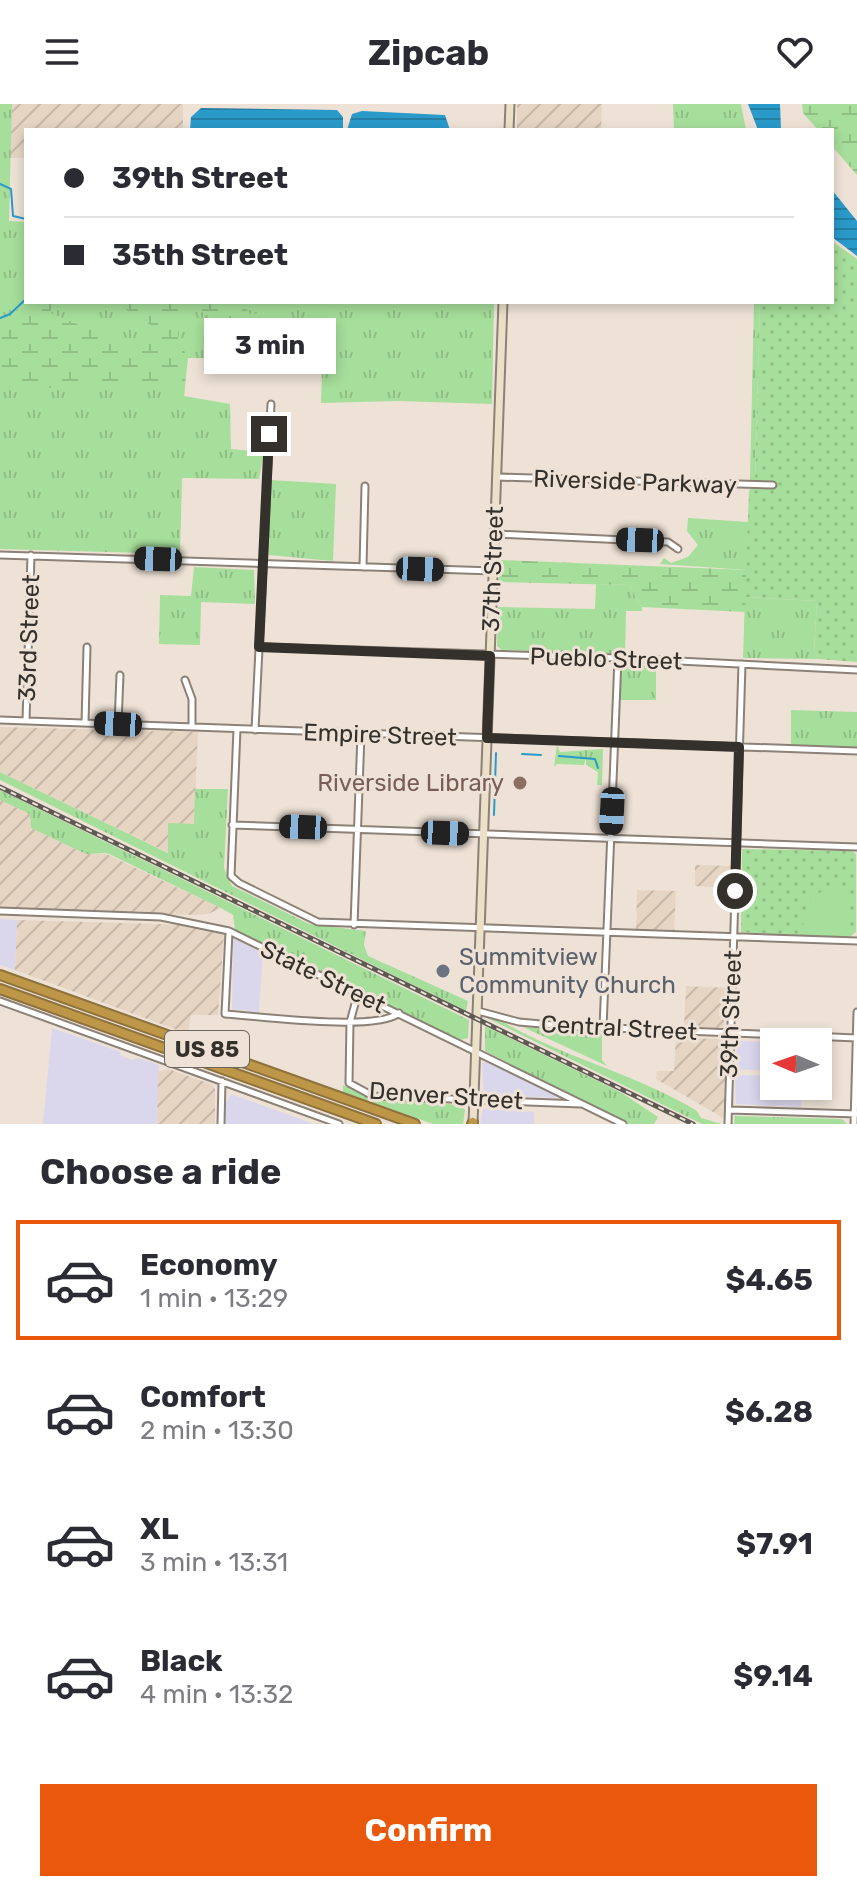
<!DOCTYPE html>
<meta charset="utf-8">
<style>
body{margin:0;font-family:Rubik,sans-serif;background:#f2f2f3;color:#2b2b33;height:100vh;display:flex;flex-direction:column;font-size:30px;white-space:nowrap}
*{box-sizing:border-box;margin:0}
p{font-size:26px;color:#7c7c81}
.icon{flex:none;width:44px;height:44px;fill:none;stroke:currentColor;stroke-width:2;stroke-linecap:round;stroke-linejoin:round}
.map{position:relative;height:1020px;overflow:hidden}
.sheet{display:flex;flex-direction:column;background:#fff;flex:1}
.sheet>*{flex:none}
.top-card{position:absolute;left:24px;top:24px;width:810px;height:176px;border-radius:0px;box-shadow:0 4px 12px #0003;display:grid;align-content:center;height:176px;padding:0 40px;background:#fff}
.needle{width:52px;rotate:272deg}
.fabs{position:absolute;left:760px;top:924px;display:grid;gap:16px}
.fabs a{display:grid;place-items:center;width:72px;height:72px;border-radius:0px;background:#fff;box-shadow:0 4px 12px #0003;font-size:40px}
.end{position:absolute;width:36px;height:36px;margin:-18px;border:10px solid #34302b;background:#fff;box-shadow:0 0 0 4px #fff}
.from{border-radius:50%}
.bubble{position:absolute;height:56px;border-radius:0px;background:#fff;box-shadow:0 4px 12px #0003;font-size:26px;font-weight:700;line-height:56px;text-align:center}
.car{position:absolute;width:24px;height:48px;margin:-24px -12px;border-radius:10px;box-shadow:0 0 6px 2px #0007;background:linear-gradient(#222 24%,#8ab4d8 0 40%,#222 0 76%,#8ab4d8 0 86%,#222 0)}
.top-card b{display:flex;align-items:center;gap:28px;height:76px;font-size:30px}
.top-card b+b{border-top:2px solid #e1e1e2}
.top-card i{width:20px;height:20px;background:#2b2b33}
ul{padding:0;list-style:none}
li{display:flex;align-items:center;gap:24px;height:120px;margin:0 16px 12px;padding:0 24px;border:4px solid transparent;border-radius:0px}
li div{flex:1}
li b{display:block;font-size:30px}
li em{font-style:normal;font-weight:700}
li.selected{border-color:#ea580c}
li>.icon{width:72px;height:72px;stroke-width:1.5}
h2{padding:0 40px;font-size:36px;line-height:96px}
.action{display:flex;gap:16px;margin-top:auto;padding:16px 40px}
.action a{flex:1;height:92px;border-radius:0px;background:#ea580c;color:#fff;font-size:32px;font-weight:700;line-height:92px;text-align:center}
header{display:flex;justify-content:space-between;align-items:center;height:104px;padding:0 40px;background:#fff;font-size:36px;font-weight:700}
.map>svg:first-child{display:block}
.commercial{fill:#dad7ed}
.industrial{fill:url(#industrial-furrows)}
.grass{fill:url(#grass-tufts)}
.wetland{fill:url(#wetland-marsh)}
.park{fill:url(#park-dots)}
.garden{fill:#a6de9b}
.water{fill:url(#water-rules)}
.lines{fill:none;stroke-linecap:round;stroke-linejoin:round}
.stream{stroke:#2a9aca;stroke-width:2}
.street-casing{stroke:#8b8176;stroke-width:9}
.secondary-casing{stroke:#8b8176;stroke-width:11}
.highway-casing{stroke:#8d723d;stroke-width:12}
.street{stroke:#fff;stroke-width:5}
.secondary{stroke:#ebe0c8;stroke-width:7}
.highway{stroke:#bd9647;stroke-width:8}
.rail-casing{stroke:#5f5953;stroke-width:5}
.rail{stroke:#eee2d6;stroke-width:2;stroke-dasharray:6;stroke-linecap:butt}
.route{stroke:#34302b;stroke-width:10}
.education-dot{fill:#8d6e63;stroke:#eee2d6;stroke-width:3}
.worship-dot{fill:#6b7280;stroke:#eee2d6;stroke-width:3}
.labels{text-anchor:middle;stroke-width:6;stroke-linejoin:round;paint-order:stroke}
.shield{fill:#eee2d6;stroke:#6c655e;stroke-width:2}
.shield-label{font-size:22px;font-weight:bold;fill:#34302b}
.street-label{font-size:24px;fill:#34302b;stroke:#eee2d6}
.education-label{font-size:24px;fill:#785e54;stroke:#eee2d6;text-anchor:end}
.worship-label{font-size:24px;fill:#5b616d;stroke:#eee2d6;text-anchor:start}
</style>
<header><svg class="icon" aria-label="menu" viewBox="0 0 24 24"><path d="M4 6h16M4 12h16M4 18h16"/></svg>Zipcab<svg class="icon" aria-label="heart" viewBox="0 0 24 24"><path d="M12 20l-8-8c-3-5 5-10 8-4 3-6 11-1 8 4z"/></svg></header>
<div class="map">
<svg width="857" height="1020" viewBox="0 0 857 1020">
<defs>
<pattern id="industrial-furrows" width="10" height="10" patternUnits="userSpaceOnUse" patternTransform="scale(2)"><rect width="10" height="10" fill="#e6d5c3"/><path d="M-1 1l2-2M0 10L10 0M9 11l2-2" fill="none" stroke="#c6b7a8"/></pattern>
<pattern id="grass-tufts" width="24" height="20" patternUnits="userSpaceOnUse" patternTransform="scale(2)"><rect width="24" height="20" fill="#a6de9b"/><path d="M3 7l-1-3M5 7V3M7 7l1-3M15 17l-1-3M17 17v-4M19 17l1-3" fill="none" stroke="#90bf86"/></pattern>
<pattern id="wetland-marsh" width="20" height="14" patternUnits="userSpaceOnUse" patternTransform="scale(2)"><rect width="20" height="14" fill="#a6de9b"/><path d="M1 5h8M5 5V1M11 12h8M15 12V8" fill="none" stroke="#90bf86"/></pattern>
<pattern id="park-dots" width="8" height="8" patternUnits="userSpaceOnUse" patternTransform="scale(2)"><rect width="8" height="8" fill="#a6de9b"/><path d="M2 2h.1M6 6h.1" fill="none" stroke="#90bf86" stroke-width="1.8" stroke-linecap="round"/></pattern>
<pattern id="water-rules" width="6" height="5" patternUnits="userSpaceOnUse" patternTransform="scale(2)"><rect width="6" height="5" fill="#2a9aca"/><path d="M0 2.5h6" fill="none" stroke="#257ea4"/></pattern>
</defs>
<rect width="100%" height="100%" fill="#eee2d6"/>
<!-- commercial -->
<path class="commercial" d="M 0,815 L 17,816 L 15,866 L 0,861 Z
M 233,834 L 263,849 L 259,908 L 232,905 Z
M 52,924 L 121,948 L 120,951 L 132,956 L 138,954 L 159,961 L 157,1020 L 43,1020 Z
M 737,937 L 774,938 L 774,967 L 736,965 Z
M 485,958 L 559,991 L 558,994 L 484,991 L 482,959 Z
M 735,971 L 774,972 L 774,982 L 802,982 L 801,1003 L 736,1000 Z
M 231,990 L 314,1020 L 225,1020 L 225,1001 Z
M 483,1005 L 534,1008 L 534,1020 L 480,1020 Z"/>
<!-- industrial -->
<path class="industrial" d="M 12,0 L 183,0 L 183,26 L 26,26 L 26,54 L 10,54 Z
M 517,0 L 602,0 L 601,26 L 517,26 Z
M 0,623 L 198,628 L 194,721 L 169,749 L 0,668 Z
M 0,696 L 30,710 L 31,724 L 86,750 L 106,750 L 221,804 L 208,810 L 195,811 L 0,803 Z
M 695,761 L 731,762 L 730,784 L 695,782 Z
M 637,786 L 676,787 L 674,827 L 636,827 Z
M 17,816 L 193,821 L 224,830 L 218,911 L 191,911 L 188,930 L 15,866 Z
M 686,882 L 727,884 L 724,924 L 684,922 Z
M 676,934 L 725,935 L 725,1015 L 656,975 L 657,967 L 674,967 Z
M 168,965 L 211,980 L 215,985 L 215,1020 L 157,1020 L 158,968 Z"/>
<!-- grass -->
<path class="grass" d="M 0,0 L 12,0 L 9,117 L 26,118 L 26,198 L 494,198 L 492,300 L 398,297 L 321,299 L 322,264 L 272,263 L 271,255 L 188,254 L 184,292 L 230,300 L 231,345 L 264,348 L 259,375 L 182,374 L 180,450 L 0,445 Z
M 673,0 L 741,0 L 746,26 L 674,26 Z
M 754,198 L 760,198 L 755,376 L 750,376 Z
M 270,376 L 336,380 L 333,457 L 269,451 Z
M 688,414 L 748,418 L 747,466 L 660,460 L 664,454 L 671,459 L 688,453 L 698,441 L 687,427 Z
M 194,463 L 254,466 L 255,500 L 201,498 L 200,541 L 159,540 L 160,491 L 191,492 Z
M 596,480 L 629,481 L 642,503 L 642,507 L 626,507 L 625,550 L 502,546 L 497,542 L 498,503 L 595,505 Z
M 745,493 L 817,497 L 814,547 L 819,555 L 743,554 Z
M 620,561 L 656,562 L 656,596 L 619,596 Z
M 791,606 L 857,608 L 857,644 L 791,641 Z
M 557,641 L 560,648 L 603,645 L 602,681 L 597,681 L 598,668 L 586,661 L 586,654 L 584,661 L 557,660 L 554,663 Z
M 0,668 L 168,749 L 168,719 L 194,720 L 195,685 L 228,685 L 224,764 L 232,782 L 309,820 L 366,827 L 364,841 L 368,852 L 468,897 L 466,907 L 0,676 Z
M 0,686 L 469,916 L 468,934 L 460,936 L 235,826 L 233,811 L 221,804 L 107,749 L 86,750 L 31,724 L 30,710 L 0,696 Z
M 495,913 C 558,953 633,968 697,1007 L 701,1014 L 722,1020 L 702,1020 L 487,914 Z
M 485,922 L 622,989 L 658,1013 L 654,1020 L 628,1020 L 485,947 Z
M 523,923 L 602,929 L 602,956 L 607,962 Z
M 343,981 L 368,994 L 460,1001 L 465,1006 L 463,1020 L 433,1020 L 343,988 Z
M 735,1012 L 842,1015 L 847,1020 L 734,1020 Z"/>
<!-- wetland -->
<path class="wetland" d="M 802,0 L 857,0 L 857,71 L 832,42 L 832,26 L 818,26 L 803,9 Z
M 26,197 L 51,198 L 51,209 L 136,245 L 155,224 L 114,198 L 241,198 L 250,210 L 257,210 L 257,214 L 251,220 L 255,229 L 247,230 L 182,199 L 178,231 L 187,254 L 184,292 L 170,275 L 116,284 L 88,279 L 64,284 L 0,282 L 0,215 L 11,212 Z
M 500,456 L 747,466 L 745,508 L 642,503 L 629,481 L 499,478 Z"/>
<!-- park -->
<path class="park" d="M 832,137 L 857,155 L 857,558 L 819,555 L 814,547 L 817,497 L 745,493 L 749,387 L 755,376 L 760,198 L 832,198 Z
M 742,745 L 852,747 L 856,750 L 856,828 L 847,835 L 741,828 Z"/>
<!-- garden -->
<path class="garden" d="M 849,785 L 849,828 L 845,832 L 802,831 L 804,811 L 812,792 L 826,786 Z"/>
<!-- water -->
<path class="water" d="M 748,0 L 780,0 L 781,26 L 758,26 Z
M 201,4 L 337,6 L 343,13 L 343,26 L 190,26 L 191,13 Z
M 362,7 L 445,11 L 450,26 L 347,26 L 352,10 Z
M 832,86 L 857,117 L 857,152 L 832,133 Z"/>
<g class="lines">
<!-- stream -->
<path class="stream" d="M 0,80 L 11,85 L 13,112 L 26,115
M 0,214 L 10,210 L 26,195
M 522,650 L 541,651
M 559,652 L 595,655 L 598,664
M 494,711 L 496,649"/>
<defs>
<path id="street" d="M 497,373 L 773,381
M 495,430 L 668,438 L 678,445
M 0,451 L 494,467
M 363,463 L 365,382
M 259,543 L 618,554 L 857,566
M 185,576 L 192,595 L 192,623
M 0,616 L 857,647
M 26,617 L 31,451
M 85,619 L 87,543
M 118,620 L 120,571
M 237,625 L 231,772 L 239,779 L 318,818 L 857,837
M 255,626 L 271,300
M 232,721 L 857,743
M 0,807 L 161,813 L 229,827 L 623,1020
M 354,821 L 361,630
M 229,828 L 225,910 C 258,912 377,928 399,909
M 358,889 L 350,918 L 349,979 L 373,992 L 581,1000
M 0,897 L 339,1020
M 478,907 L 519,918 L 564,922 L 857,934
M 603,924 L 618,554
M 729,1006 L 857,1010
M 221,1020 L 222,977
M 728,1020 L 742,560
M 854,1020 L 857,908"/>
<path id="secondary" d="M 509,26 L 510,0
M 473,1020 L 503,198"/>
<path id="highway" d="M 0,871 L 415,1020
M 0,885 L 376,1020
M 472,1020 L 473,1018"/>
</defs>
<!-- street casing -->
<use href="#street" class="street-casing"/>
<!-- secondary casing -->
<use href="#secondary" class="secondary-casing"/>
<!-- highway casing -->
<use href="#highway" class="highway-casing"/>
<!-- street -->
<use href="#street" class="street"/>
<!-- secondary -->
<use href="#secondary" class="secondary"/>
<!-- highway -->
<use href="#highway" class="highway"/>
<defs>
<path id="rail" d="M 0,683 L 693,1020"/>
</defs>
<!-- rail casing -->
<use href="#rail" class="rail-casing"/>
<!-- rail -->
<use href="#rail" class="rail"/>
</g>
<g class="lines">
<!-- route -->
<path class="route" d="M 269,330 L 259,543 L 490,552 L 487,634 L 739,643 L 735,787"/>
</g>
<!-- markers -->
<circle class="education-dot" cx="520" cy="679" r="8"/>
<circle class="worship-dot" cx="443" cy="867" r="8"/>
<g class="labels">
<!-- shield labels -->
<rect class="shield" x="165" y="927" width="84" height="36" rx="6"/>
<g class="shield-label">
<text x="207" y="953">US 85</text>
</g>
<!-- street labels -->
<g class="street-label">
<text transform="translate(635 378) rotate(2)" y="8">Riverside Parkway</text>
<text transform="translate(493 465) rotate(-88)" y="8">37th Street</text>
<text transform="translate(29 534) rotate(-88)" y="8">33rd Street</text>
<text transform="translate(606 555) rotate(2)" y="8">Pueblo Street</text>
<text transform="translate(380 631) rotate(2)" y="8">Empire Street</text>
<text transform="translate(323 873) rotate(26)" y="8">State Street</text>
<text transform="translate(731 910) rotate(-88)" y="8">39th Street</text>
<text transform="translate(619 924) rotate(3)" y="8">Central Street</text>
<text transform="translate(446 992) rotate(4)" y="8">Denver Street</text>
</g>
<!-- education labels -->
<g class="education-label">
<text x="504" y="687">Riverside Library</text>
</g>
<!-- worship labels -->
<g class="worship-label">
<text x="459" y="861">Summitview<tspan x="459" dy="28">Community Church</tspan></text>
</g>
</g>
</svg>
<div class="fabs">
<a><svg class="needle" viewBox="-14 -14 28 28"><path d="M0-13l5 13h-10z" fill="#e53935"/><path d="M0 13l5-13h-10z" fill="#7c7c81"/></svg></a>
</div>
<i class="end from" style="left:735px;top:787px"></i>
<i class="end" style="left:269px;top:330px"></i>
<div class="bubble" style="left:204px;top:214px;width:132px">3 min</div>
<i class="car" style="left:640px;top:436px;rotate:272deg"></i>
<i class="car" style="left:158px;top:455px;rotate:272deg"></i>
<i class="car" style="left:420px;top:465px;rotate:92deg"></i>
<i class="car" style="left:118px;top:620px;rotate:273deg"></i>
<i class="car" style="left:612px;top:707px;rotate:183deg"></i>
<i class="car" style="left:303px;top:723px;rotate:272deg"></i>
<i class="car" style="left:445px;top:729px;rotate:92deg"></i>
<div class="top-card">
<b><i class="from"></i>39th Street</b>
<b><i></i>35th Street</b>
</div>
</div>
<section class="sheet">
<h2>Choose a ride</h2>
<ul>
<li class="selected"><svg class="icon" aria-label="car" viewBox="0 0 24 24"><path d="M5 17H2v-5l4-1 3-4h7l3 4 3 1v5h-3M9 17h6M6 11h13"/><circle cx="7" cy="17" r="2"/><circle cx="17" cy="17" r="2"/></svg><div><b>Economy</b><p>1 min · 13:29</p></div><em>$4.65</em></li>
<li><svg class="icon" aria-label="car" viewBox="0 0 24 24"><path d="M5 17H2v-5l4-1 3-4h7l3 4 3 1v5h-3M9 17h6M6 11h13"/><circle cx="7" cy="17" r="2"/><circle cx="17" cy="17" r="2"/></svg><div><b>Comfort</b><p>2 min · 13:30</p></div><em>$6.28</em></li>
<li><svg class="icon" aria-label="car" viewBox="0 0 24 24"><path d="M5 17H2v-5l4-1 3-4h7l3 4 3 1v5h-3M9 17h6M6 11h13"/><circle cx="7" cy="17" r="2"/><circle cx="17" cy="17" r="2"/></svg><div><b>XL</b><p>3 min · 13:31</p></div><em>$7.91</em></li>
<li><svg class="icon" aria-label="car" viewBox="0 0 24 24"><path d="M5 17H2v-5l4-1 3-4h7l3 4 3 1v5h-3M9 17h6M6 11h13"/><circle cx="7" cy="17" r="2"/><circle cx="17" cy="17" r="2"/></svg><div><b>Black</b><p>4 min · 13:32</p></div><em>$9.14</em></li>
</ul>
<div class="action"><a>Confirm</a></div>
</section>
